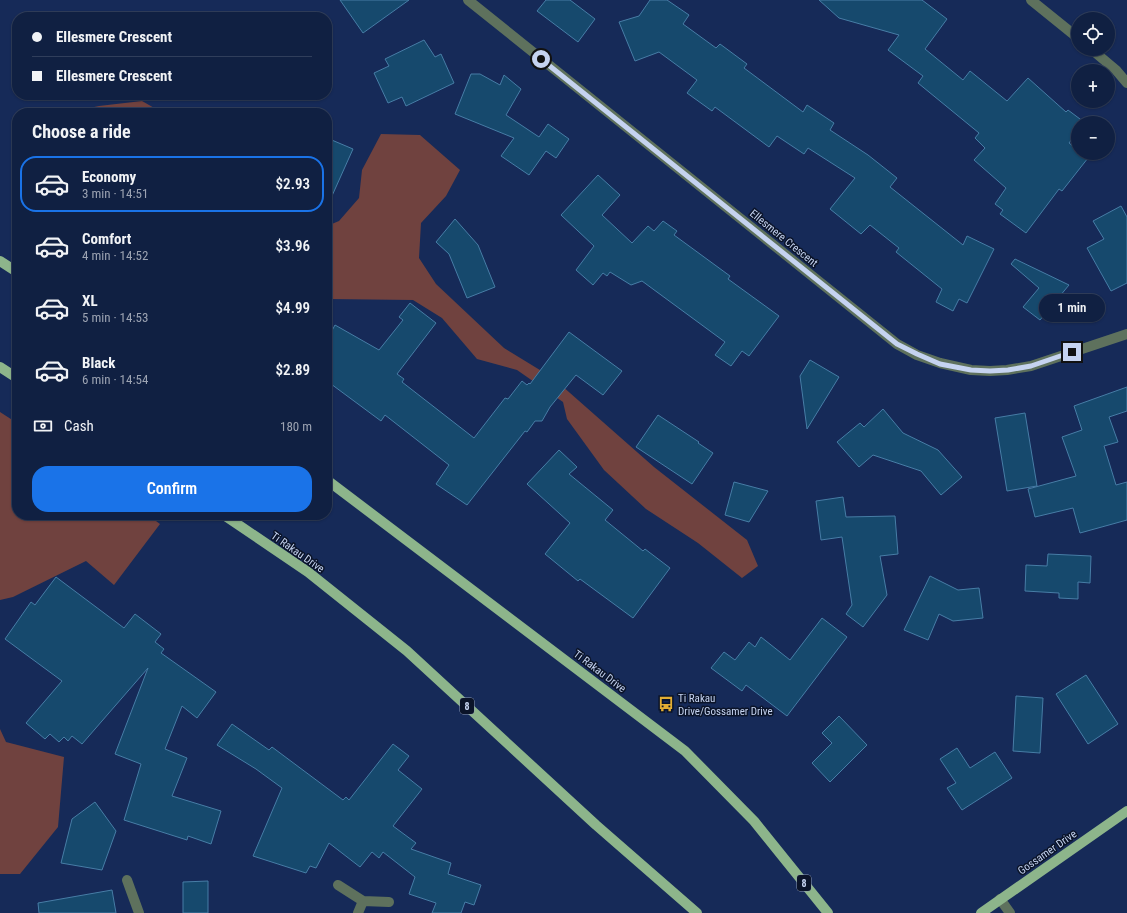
<!DOCTYPE html>
<meta charset="utf-8">
<style>
body{margin:0;font-family:"Roboto Condensed",sans-serif;background:#192849;color:#f1f3f6;height:100vh;display:flex;flex-direction:column;font-size:15px;white-space:nowrap}
*{box-sizing:border-box;margin:0}
p{font-size:13px;color:#9ca3b2}
.icon{flex:none;width:22px;height:22px;fill:none;stroke:currentColor;stroke-width:2;stroke-linecap:round;stroke-linejoin:round}
.map{position:relative;flex:1;overflow:hidden}
.drawer{position:absolute;left:12px;top:108px;width:320px;height:412px;display:flex;flex-direction:column;background:#102042;border-radius:16px;box-shadow:0 1px 3px #0004,0 0 0 1px #303e5b}
.drawer>*{flex:none}
.hud{position:absolute;left:12px;top:12px;width:320px;height:88px;border-radius:16px;box-shadow:0 1px 3px #0004,0 0 0 1px #303e5b;display:grid;align-content:center;height:88px;padding:0 20px;background:#102042}
.controls{position:absolute;left:1071px;top:12px;display:grid;gap:8px}
.controls a{display:grid;place-items:center;width:44px;height:44px;border-radius:50%;background:#102042;box-shadow:0 1px 3px #0004,0 0 0 1px #303e5b;font-size:20px}
.end{position:absolute;width:18px;height:18px;margin:-9px;border:5px solid #c5d3f0;background:#111;box-shadow:0 0 0 2px #111}
.from{border-radius:50%}
.bubble{position:absolute;height:28px;border-radius:14px;background:#102042;box-shadow:0 1px 3px #0004,0 0 0 1px #303e5b;font-size:13px;font-weight:600;line-height:28px;text-align:center}
.hud b{display:flex;align-items:center;gap:14px;height:38px;font-size:15px}
.hud b+b{border-top:1px solid #303e5b}
.hud i{width:10px;height:10px;background:#f1f3f6}
ul{padding:0;list-style:none}
li{display:flex;align-items:center;gap:12px;height:56px;margin:0 8px 6px;padding:0 12px;border:2px solid transparent;border-radius:16px}
li div{flex:1}
li b{display:block;font-size:15px}
li em{font-style:normal;font-weight:600}
li.active{border-color:#1a73e8}
li>.icon{width:36px;height:36px;stroke-width:1.5}
h2{padding:0 20px;font-size:18px;line-height:48px}
.pay{display:flex;align-items:center;gap:10px;height:44px;padding:0 20px;font-size:15px}
.pay p{margin-inline-start:auto}
.button{display:flex;gap:8px;margin-top:auto;padding:8px 20px}
.button a{flex:1;height:46px;border-radius:16px;background:#1a73e8;color:#fff;font-size:16px;font-weight:600;line-height:46px;text-align:center}
.map>svg:first-child{display:block}
.green{fill:#70423f}
.building{fill:#16496d;stroke:#477da6}
.lines{fill:none;stroke-linecap:round;stroke-linejoin:round}
.minor{stroke:#5e715d;stroke-width:10}
.major{stroke:#8db58b;stroke-width:10}
.route{stroke:#c5d3f0;stroke-width:5}
.labels{text-anchor:middle;stroke-width:3;stroke-linejoin:round;paint-order:stroke}
.shield{fill:#0b1429;stroke:#8d9ab4;stroke-width:1}
.shield-label{font-size:10px;font-weight:bold;fill:#c5d3f0}
.street-label{font-size:11px;fill:#c5d3f0;stroke:#0b1429}
.poi-label{font-size:11px;fill:#c5d3f0;stroke:#0b1429;text-anchor:start}
</style>
<div class="map">
<svg width="1127" height="913" viewBox="0 0 1127 913">
<rect width="100%" height="100%" fill="#162a58"/>
<!-- green -->
<path class="green" d="M 142,101 L 156,109 L 158,113 L 69,113 L 70,112 L 99,106 Z
M 381,134 L 420,135 L 460,170 L 446,196 L 421,223 L 419,258 L 436,284 L 504,348 L 553,378 L 654,467 L 747,540 L 758,566 L 742,578 L 698,543 L 646,509 L 604,470 L 567,419 L 563,402 L 517,370 L 477,359 L 442,318 L 413,300 L 327,299 L 327,226 L 339,221 L 359,198 L 362,170 Z
M 0,412 L 17,423 L 17,515 L 148,515 L 160,524 L 114,585 L 86,561 L 13,597 L 0,600 Z
M 0,729 L 6,742 L 64,757 L 58,827 L 20,874 L 0,874 Z"/>
<!-- building -->
<path class="building" d="M 340,0 L 409,0 L 363,33 Z
M 546,0 L 570,0 L 595,19 L 578,42 L 537,11 Z
M 650,0 L 667,0 L 689,15 L 683,24 L 716,48 L 720,44 L 747,64 L 744,68 L 803,112 L 807,105 L 834,123 L 830,130 L 868,155 L 897,178 L 890,187 L 963,245 L 967,236 L 994,249 L 967,303 L 959,299 L 953,311 L 936,302 L 942,289 L 896,252 L 899,248 L 870,225 L 861,234 L 830,209 L 855,178 L 808,148 L 804,154 L 777,136 L 769,147 L 715,107 L 712,111 L 687,93 L 697,80 L 659,52 L 635,61 L 619,22 L 639,16 Z
M 819,0 L 922,0 L 947,19 L 925,49 L 963,80 L 970,71 L 1007,101 L 1028,78 L 1066,112 L 1068,110 L 1084,122 L 1078,123 L 1078,131 L 1069,143 L 1078,150 L 1078,153 L 1082,153 L 1088,158 L 1062,191 L 1059,189 L 1026,233 L 1000,214 L 1003,210 L 995,204 L 1006,188 L 974,160 L 985,148 L 975,138 L 979,133 L 918,83 L 923,76 L 888,50 L 899,35 L 839,18 Z
M 424,40 L 435,57 L 441,54 L 454,83 L 406,106 L 402,97 L 388,103 L 374,73 L 389,66 L 385,59 Z
M 471,74 L 480,74 L 500,85 L 504,75 L 521,89 L 506,115 L 539,137 L 548,124 L 569,139 L 556,158 L 546,151 L 529,175 L 501,156 L 514,138 L 455,114 Z
M 327,138 L 353,149 L 327,207 Z
M 598,175 L 620,195 L 602,215 L 632,243 L 648,226 L 654,231 L 663,221 L 677,231 L 674,235 L 730,276 L 728,279 L 779,316 L 749,356 L 742,351 L 731,366 L 715,355 L 725,342 L 642,281 L 631,285 L 610,272 L 607,276 L 603,273 L 593,285 L 576,270 L 594,246 L 561,215 Z
M 1121,206 L 1127,217 L 1127,283 L 1111,291 L 1087,248 L 1104,239 L 1093,221 Z
M 455,219 L 478,245 L 495,287 L 467,298 L 449,254 L 436,242 Z
M 1015,259 L 1069,285 L 1040,320 L 1023,307 L 1039,288 L 1011,264 Z
M 410,303 L 436,323 L 397,374 L 404,379 L 402,382 L 474,438 L 505,398 L 508,399 L 522,381 L 527,385 L 529,383 L 530,384 L 569,332 L 622,371 L 603,395 L 576,375 L 550,407 L 542,421 L 535,421 L 527,432 L 525,431 L 467,505 L 436,484 L 449,465 L 385,415 L 381,421 L 327,381 L 327,340 L 335,325 L 379,350 L 403,320 L 399,317 Z
M 810,360 L 839,377 L 807,429 L 800,376 Z
M 1127,387 L 1127,411 L 1109,417 L 1118,442 L 1104,446 L 1116,485 L 1127,482 L 1127,520 L 1080,533 L 1073,508 L 1035,517 L 1028,489 L 1076,476 L 1062,437 L 1082,430 L 1074,406 Z
M 883,409 L 903,433 L 938,450 L 962,477 L 941,495 L 921,471 L 873,455 L 859,467 L 837,442 L 860,423 L 864,427 Z
M 1025,413 L 1037,486 L 1007,491 L 995,418 Z
M 658,415 L 699,442 L 698,443 L 713,453 L 692,484 L 636,447 Z
M 559,450 L 577,467 L 569,474 L 613,510 L 605,520 L 643,551 L 645,549 L 670,568 L 633,618 L 580,579 L 578,581 L 545,554 L 570,523 L 527,484 Z
M 734,482 L 768,491 L 749,522 L 725,515 Z
M 843,497 L 846,517 L 895,516 L 898,554 L 880,556 L 887,595 L 863,627 L 846,614 L 852,605 L 842,537 L 821,540 L 816,501 Z
M 1048,554 L 1091,556 L 1090,583 L 1078,582 L 1078,599 L 1059,598 L 1059,593 L 1025,591 L 1026,565 L 1047,566 Z
M 930,576 L 958,590 L 979,588 L 983,618 L 953,621 L 939,614 L 928,640 L 904,630 Z
M 56,577 L 124,628 L 135,614 L 161,634 L 155,642 L 164,649 L 161,653 L 216,692 L 197,718 L 182,706 L 165,749 L 187,758 L 172,796 L 221,811 L 211,844 L 188,836 L 187,840 L 124,820 L 141,764 L 115,754 L 148,668 L 82,744 L 72,736 L 68,741 L 64,737 L 59,742 L 50,734 L 45,739 L 26,723 L 62,681 L 5,639 L 31,602 L 35,605 Z
M 822,618 L 847,637 L 787,716 L 746,685 L 742,691 L 711,668 L 724,652 L 735,660 L 749,642 L 755,647 L 761,637 L 790,660 Z
M 1086,675 L 1118,724 L 1088,744 L 1056,694 Z
M 1016,696 L 1043,698 L 1040,753 L 1013,751 Z
M 839,716 L 867,745 L 830,782 L 812,763 L 832,743 L 822,733 Z
M 232,724 L 269,750 L 272,747 L 343,800 L 346,797 L 349,800 L 393,744 L 409,756 L 398,770 L 422,789 L 393,826 L 416,843 L 411,849 L 451,863 L 448,874 L 481,885 L 474,905 L 465,902 L 461,913 L 432,913 L 436,903 L 409,894 L 415,877 L 383,852 L 379,858 L 372,852 L 360,867 L 329,843 L 316,868 L 310,866 L 306,873 L 253,856 L 282,788 L 256,769 L 217,745 Z
M 957,748 L 970,768 L 995,752 L 1012,778 L 962,810 L 947,788 L 956,783 L 940,759 Z
M 95,802 L 116,831 L 102,870 L 61,863 L 72,819 Z
M 208,881 L 208,913 L 183,913 L 183,882 Z
M 112,890 L 116,913 L 39,913 L 38,903 Z"/>
<g class="lines">
<!-- minor -->
<path class="minor" d="M 468,0 L 897,344 L 917,355 L 940,363 L 971,370 L 990,371 L 1007,370 L 1031,366 L 1127,334
M 1031,0 L 1078,38
M 1091,49 L 1116,70 L 1127,83
M 127,880 L 139,913
M 338,885 L 363,901 L 389,902
M 1000,899 L 1010,913
M 358,913 L 363,901"/>
<!-- major -->
<path class="major" d="M 0,261 L 17,272
M 0,367 L 17,378
M 327,480 L 685,751 L 754,821 L 828,913
M 224,515 L 308,572 L 407,651 L 596,825 L 697,913
M 981,913 L 1127,811"/>
</g>
<g class="lines">
<!-- route -->
<path class="route" d="M 541,59 L 897,344 L 917,354 L 940,364 L 971,370 L 990,371 L 1008,370 L 1031,366 L 1072,352"/>
</g>
<!-- icons -->
<defs>
<symbol id="bus-bare" viewBox="-9 -9 18 18"><path d="M-5-6H5V4H4V6H2V4H-2V6H-4V4H-5ZM-3.5-4V0h7V-4ZM-3.5 1.2v1.5H-2V1.2ZM2 1.2v1.5H3.5V1.2Z" fill="#e3ae34" stroke="#0b1429" stroke-width="2.5" paint-order="stroke"/></symbol>
</defs>
<g fill-rule="evenodd">
<use href="#bus-bare" x="655" y="693" width="22" height="22"/>
</g>
<g class="labels">
<!-- shield labels -->
<g class="shield">
<rect x="460" y="698" width="14" height="16" rx="3"/>
<rect x="797" y="875" width="14" height="16" rx="3"/>
</g>
<g class="shield-label">
<text x="467" y="710">8</text>
<text x="804" y="887">8</text>
</g>
<!-- street labels -->
<g class="street-label">
<text transform="translate(784 238) rotate(39)" y="4">Ellesmere Crescent</text>
<text transform="translate(298 552) rotate(35)" y="4">Ti Rakau Drive</text>
<text transform="translate(600 671) rotate(37)" y="4">Ti Rakau Drive</text>
<text transform="translate(1047 852) rotate(-35)" y="4">Gossamer Drive</text>
</g>
<!-- poi labels -->
<g class="poi-label">
<text x="678" y="702">Ti Rakau<tspan x="678" dy="13">Drive/Gossamer Drive</tspan></text>
</g>
</g>
</svg>
<div class="controls">
<a><svg class="icon" aria-label="locate" viewBox="0 0 24 24"><circle cx="12" cy="12" r="6"/><path d="M12 2v4M12 18v4M2 12h4M18 12h4"/></svg></a>
<a>+</a>
<a>−</a>
</div>
<i class="end from" style="left:541px;top:59px"></i>
<i class="end" style="left:1072px;top:352px"></i>
<div class="bubble" style="left:1039px;top:294px;width:66px">1 min</div>
<div class="hud">
<b><i class="from"></i>Ellesmere Crescent</b>
<b><i></i>Ellesmere Crescent</b>
</div>
<section class="drawer">
<h2>Choose a ride</h2>
<ul>
<li class="active"><svg class="icon" aria-label="car" viewBox="0 0 24 24"><path d="M5 17H2v-5l4-1 3-4h7l3 4 3 1v5h-3M9 17h6M6 11h13"/><circle cx="7" cy="17" r="2"/><circle cx="17" cy="17" r="2"/></svg><div><b>Economy</b><p>3 min · 14:51</p></div><em>$2.93</em></li>
<li><svg class="icon" aria-label="car" viewBox="0 0 24 24"><path d="M5 17H2v-5l4-1 3-4h7l3 4 3 1v5h-3M9 17h6M6 11h13"/><circle cx="7" cy="17" r="2"/><circle cx="17" cy="17" r="2"/></svg><div><b>Comfort</b><p>4 min · 14:52</p></div><em>$3.96</em></li>
<li><svg class="icon" aria-label="car" viewBox="0 0 24 24"><path d="M5 17H2v-5l4-1 3-4h7l3 4 3 1v5h-3M9 17h6M6 11h13"/><circle cx="7" cy="17" r="2"/><circle cx="17" cy="17" r="2"/></svg><div><b>XL</b><p>5 min · 14:53</p></div><em>$4.99</em></li>
<li><svg class="icon" aria-label="car" viewBox="0 0 24 24"><path d="M5 17H2v-5l4-1 3-4h7l3 4 3 1v5h-3M9 17h6M6 11h13"/><circle cx="7" cy="17" r="2"/><circle cx="17" cy="17" r="2"/></svg><div><b>Black</b><p>6 min · 14:54</p></div><em>$2.89</em></li>
</ul>
<div class="pay"><svg class="icon" aria-label="cash" viewBox="0 0 24 24"><path d="M3 7h18v10H3z"/><circle cx="12" cy="12" r="2"/></svg>Cash<p>180 m</p></div>
<div class="button"><a>Confirm</a></div>
</section>
</div>
